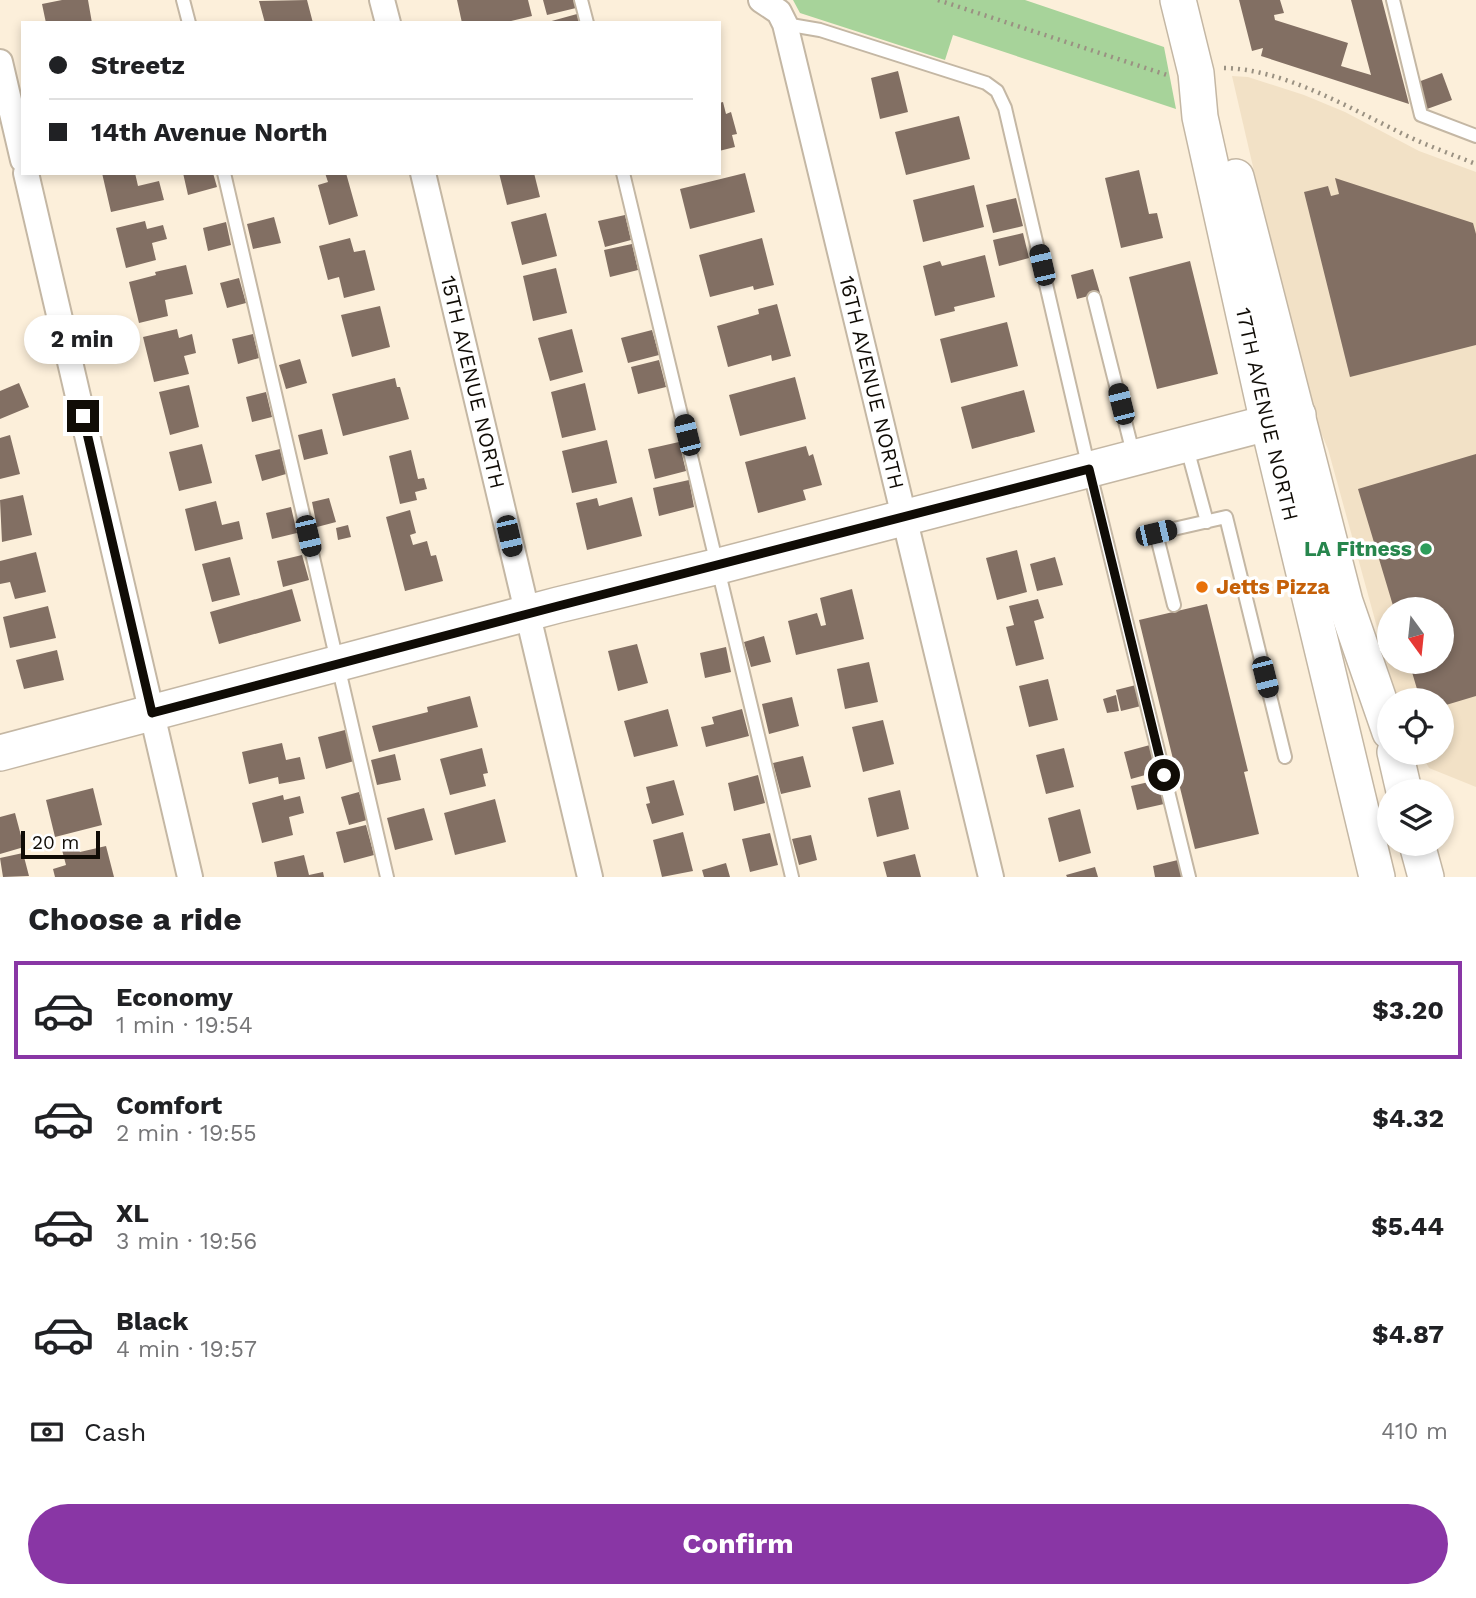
<!DOCTYPE html>
<meta charset="utf-8">
<style>
body{margin:0;font-family:"Work Sans",sans-serif;background:#f2f2f2;color:#202124;height:100vh;display:flex;flex-direction:column;font-size:26px;white-space:nowrap}
*{box-sizing:border-box;margin:0}
p{font-size:23px;color:#757577}
.icon{flex:none;width:38px;height:38px;fill:none;stroke:currentColor;stroke-width:2;stroke-linecap:round;stroke-linejoin:round}
.map{position:relative;height:877px;overflow:hidden}
.sheet{display:flex;flex-direction:column;background:#fff;flex:1}
.sheet>*{flex:none}
.banner{position:absolute;left:21px;top:21px;width:700px;height:154px;border-radius:0px;box-shadow:0 4px 10px #0003;display:grid;align-content:center;height:154px;padding:0 28px;background:#fff}
.needle{width:46px;rotate:165deg}
.fabs{position:absolute;left:1377px;top:597px;display:grid;gap:14px}
.fabs a{display:grid;place-items:center;width:77px;height:77px;border-radius:50%;background:#fff;box-shadow:0 4px 10px #0003;font-size:35px}
.scale{position:absolute;left:21px;bottom:18px;width:79px;box-sizing:border-box;padding-left:7px;border:4px solid #100c06;border-top:0;font-size:19px;line-height:24px;white-space:nowrap;color:#100c06;-webkit-text-stroke:5px #fff;paint-order:stroke}
.end{position:absolute;width:32px;height:32px;margin:-16px;border:9px solid #100c06;background:#fff;box-shadow:0 0 0 4px #fff}
.from{border-radius:50%}
.bubble{position:absolute;height:49px;border-radius:24px;background:#fff;box-shadow:0 4px 10px #0003;font-size:23px;font-weight:700;line-height:49px;text-align:center}
.car{position:absolute;width:21px;height:42px;margin:-21px -10px;border-radius:9px;box-shadow:0 0 5px 2px #0007;background:linear-gradient(#222 24%,#8ab4d8 0 40%,#222 0 76%,#8ab4d8 0 86%,#222 0)}
.banner b{display:flex;align-items:center;gap:24px;height:66px;font-size:26px}
.banner b+b{border-top:2px solid #e0e0e0}
.banner i{width:18px;height:18px;background:#202124}
ul{padding:0;list-style:none}
li{display:flex;align-items:center;gap:21px;height:98px;margin:0 14px 10px;padding:0 14px;border:4px solid transparent;border-radius:0px}
li div{flex:1}
li b{display:block;font-size:26px}
li em{font-style:normal;font-weight:700}
li.selected{border-color:#8936a5}
li>.icon{width:63px;height:63px;stroke-width:1.5}
h2{padding:0 28px;font-size:32px;line-height:84px}
.pay{display:flex;align-items:center;gap:18px;height:77px;padding:0 28px;font-size:26px}
.pay p{margin-inline-start:auto}
.action{display:flex;gap:14px;margin-top:auto;padding:14px 28px}
.action a{flex:1;height:80px;border-radius:42px;background:#8936a5;color:#fff;font-size:28px;font-weight:700;line-height:80px;text-align:center}
.map>svg:first-child{display:block}
.built{fill:#f2e1c6;fill-rule:evenodd}
.green{fill:#a7d39a}
.building{fill:#826f63}
.lines{fill:none;stroke-linecap:round;stroke-linejoin:round}
.lane-casing{stroke:#c4b7a4;stroke-width:16}
.street-casing{stroke:#c4b7a4;stroke-width:28}
.secondary-casing{stroke:#c4b7a4;stroke-width:38}
.path{stroke:#9a9182;stroke-width:4.5;stroke-dasharray:2 5;stroke-linecap:butt}
.lane{stroke:#fff;stroke-width:12}
.street{stroke:#fff;stroke-width:24}
.secondary{stroke:#fff;stroke-width:35}
.route{stroke:#100c06;stroke-width:9}
.leisure-dot{fill:#2e9e5b;stroke:#fff;stroke-width:2.5}
.food-dot{fill:#e8710a;stroke:#fff;stroke-width:2.5}
.labels{text-anchor:middle;stroke-width:7;stroke-linejoin:round;paint-order:stroke}
.street-label{font-size:21px;fill:#100c06;stroke:#fff}
.leisure-label{font-size:21px;font-weight:bold;fill:#27864d;stroke:#fff;text-anchor:end}
.food-label{font-size:21px;font-weight:bold;fill:#c56008;stroke:#fff;text-anchor:start}
</style>
<div class="map">
<svg width="1476" height="877" viewBox="0 0 1476 877">
<rect width="100%" height="100%" fill="#fcefda"/>
<!-- built -->
<path class="built" d="M 1232,76 L 1248,77 L 1304,95 L 1345,112 L 1419,151 L 1476,172 L 1476,787 L 1429,768 L 1421,753 L 1442,752 L 1442,700 L 1397,700 L 1328,449 L 1307,400 ZM 1390,609 L 1442,609 L 1442,662 L 1390,662 Z"/>
<!-- green -->
<path class="green" d="M 793,0 L 1025,0 L 1164,47 L 1176,109 L 953,35 L 945,60 L 800,13 Z"/>
<!-- building -->
<path class="building" d="M 62,0 L 88,0 L 92,23 L 46,23 L 42,4 Z
M 307,0 L 313,23 L 265,23 L 259,1 Z
M 457,0 L 528,0 L 532,16 L 503,23 L 462,23 Z
M 543,0 L 574,0 L 576,8 L 547,15 Z
M 1239,0 L 1280,0 L 1284,13 L 1274,15 L 1275,20 L 1348,43 L 1341,66 L 1371,75 L 1351,0 L 1382,0 L 1409,104 L 1261,56 L 1263,48 L 1252,51 Z
M 577,14 L 579,23 L 548,23 L 548,22 Z
M 898,71 L 908,112 L 880,119 L 871,78 Z
M 1442,73 L 1452,100 L 1427,109 L 1418,82 Z
M 723,102 L 726,114 L 731,112 L 737,134 L 732,135 L 735,147 L 719,151 L 719,103 Z
M 959,116 L 970,159 L 906,175 L 895,132 Z
M 1139,170 L 1149,214 L 1157,213 L 1163,238 L 1121,248 L 1105,178 Z
M 102,173 L 135,173 L 138,186 L 159,181 L 164,200 L 111,212 Z
M 183,173 L 213,173 L 217,187 L 188,195 Z
M 325,173 L 346,173 L 358,216 L 329,225 L 318,185 L 328,182 Z
M 499,173 L 534,173 L 540,197 L 507,205 Z
M 745,173 L 755,212 L 690,229 L 680,189 Z
M 1335,178 L 1473,223 L 1476,234 L 1476,345 L 1350,377 L 1304,192 L 1328,186 L 1331,196 L 1339,194 Z
M 974,185 L 984,227 L 923,242 L 913,200 Z
M 1016,198 L 1023,226 L 993,233 L 986,205 Z
M 546,213 L 557,256 L 522,265 L 511,222 Z
M 625,215 L 631,240 L 605,247 L 598,221 Z
M 274,217 L 281,243 L 253,249 L 247,224 Z
M 145,221 L 147,229 L 163,225 L 167,239 L 152,243 L 156,260 L 126,268 L 116,228 Z
M 226,222 L 231,245 L 208,251 L 203,228 Z
M 1023,233 L 1029,258 L 999,266 L 993,240 Z
M 350,238 L 354,252 L 365,250 L 375,290 L 344,298 L 339,277 L 328,280 L 319,246 Z
M 762,238 L 774,285 L 754,290 L 753,286 L 710,297 L 699,255 Z
M 632,244 L 638,270 L 610,277 L 604,250 Z
M 985,255 L 995,297 L 954,307 L 955,311 L 935,316 L 923,266 L 940,261 L 942,266 Z
M 1190,261 L 1218,374 L 1157,389 L 1129,277 Z
M 186,265 L 193,294 L 165,300 L 168,316 L 139,323 L 129,282 L 156,275 L 155,272 Z
M 556,268 L 567,313 L 533,321 L 523,276 Z
M 1093,269 L 1100,293 L 1077,299 L 1071,275 Z
M 239,278 L 246,303 L 227,308 L 220,283 Z
M 777,304 L 791,356 L 772,361 L 771,355 L 728,367 L 717,326 L 759,314 L 758,309 Z
M 380,306 L 390,347 L 352,357 L 341,315 Z
M 1007,322 L 1018,366 L 951,383 L 940,339 Z
M 177,329 L 179,338 L 192,334 L 196,353 L 184,356 L 189,374 L 154,382 L 143,337 Z
M 572,329 L 583,372 L 550,381 L 538,338 Z
M 652,330 L 659,355 L 628,363 L 621,338 Z
M 253,334 L 259,358 L 238,364 L 232,339 Z
M 300,359 L 307,383 L 286,389 L 279,365 Z
M 659,360 L 666,387 L 638,394 L 631,367 Z
M 795,377 L 806,419 L 740,436 L 729,395 Z
M 395,378 L 397,387 L 400,387 L 409,419 L 343,436 L 332,394 Z
M 19,383 L 29,407 L 0,419 L 0,391 Z
M 585,383 L 596,430 L 562,438 L 551,392 Z
M 189,385 L 199,427 L 170,435 L 159,392 Z
M 1024,390 L 1035,432 L 972,449 L 961,407 Z
M 266,392 L 272,417 L 252,422 L 246,397 Z
M 322,429 L 328,454 L 304,460 L 298,435 Z
M 10,435 L 20,474 L 0,479 L 0,438 Z
M 607,440 L 617,483 L 572,493 L 562,451 Z
M 679,442 L 686,471 L 655,479 L 648,449 Z
M 202,444 L 212,483 L 179,491 L 169,452 Z
M 806,446 L 809,456 L 813,454 L 822,485 L 803,490 L 806,500 L 758,513 L 745,462 Z
M 280,449 L 286,474 L 262,481 L 255,455 Z
M 411,450 L 418,479 L 424,478 L 427,489 L 415,492 L 417,500 L 400,504 L 389,456 Z
M 1476,454 L 1476,696 L 1446,705 L 1442,711 L 1442,700 L 1413,700 L 1417,689 L 1409,662 L 1442,662 L 1442,609 L 1394,609 L 1358,489 Z
M 689,480 L 694,507 L 659,516 L 653,488 Z
M 23,495 L 32,535 L 2,542 L 0,500 Z
M 632,497 L 642,536 L 587,550 L 576,503 L 597,498 L 599,506 Z
M 329,498 L 336,522 L 317,527 L 312,502 Z
M 216,501 L 222,525 L 239,521 L 243,539 L 195,551 L 185,509 Z
M 291,507 L 297,533 L 272,539 L 266,513 Z
M 410,510 L 416,533 L 410,535 L 413,545 L 427,541 L 431,556 L 436,555 L 443,581 L 405,591 L 386,517 Z
M 348,525 L 351,537 L 338,540 L 336,528 Z
M 1017,550 L 1027,592 L 997,600 L 986,558 Z
M 36,552 L 46,592 L 15,599 L 10,582 L 0,584 L 0,561 Z
M 302,555 L 309,580 L 283,587 L 277,561 Z
M 230,557 L 240,595 L 212,602 L 202,564 Z
M 1055,557 L 1063,585 L 1037,591 L 1030,564 Z
M 292,589 L 301,621 L 219,644 L 210,612 Z
M 852,589 L 864,639 L 796,655 L 788,621 L 817,613 L 821,626 L 826,625 L 820,598 Z
M 1038,599 L 1044,618 L 1034,621 L 1044,659 L 1016,666 L 1006,627 L 1014,625 L 1009,606 Z
M 1207,604 L 1248,771 L 1244,772 L 1259,834 L 1195,849 L 1139,620 Z
M 48,606 L 56,638 L 10,648 L 3,617 Z
M 764,636 L 771,662 L 751,667 L 744,642 Z
M 637,644 L 648,683 L 618,691 L 608,651 Z
M 726,647 L 731,672 L 705,678 L 700,653 Z
M 57,650 L 64,680 L 24,689 L 16,660 Z
M 869,662 L 878,702 L 845,709 L 837,669 Z
M 1048,679 L 1058,720 L 1029,727 L 1019,686 Z
M 1136,685 L 1141,706 L 1121,711 L 1116,690 Z
M 1116,695 L 1119,711 L 1107,713 L 1103,699 Z
M 470,696 L 478,727 L 379,752 L 372,726 L 428,712 L 427,707 Z
M 792,697 L 799,726 L 769,734 L 762,704 Z
M 668,709 L 678,746 L 634,757 L 624,721 Z
M 742,709 L 749,736 L 706,747 L 701,727 L 714,724 L 712,717 Z
M 883,720 L 894,764 L 863,772 L 852,727 Z
M 345,730 L 354,761 L 326,769 L 318,737 Z
M 282,743 L 286,760 L 300,757 L 305,779 L 279,784 L 278,777 L 249,784 L 242,752 Z
M 1150,745 L 1156,772 L 1131,779 L 1124,752 Z
M 482,748 L 488,773 L 483,774 L 486,786 L 450,795 L 440,759 Z
M 1064,748 L 1074,787 L 1046,794 L 1036,755 Z
M 395,754 L 401,780 L 377,785 L 371,760 Z
M 803,756 L 811,787 L 781,794 L 773,763 Z
M 758,775 L 765,803 L 734,811 L 728,783 Z
M 674,780 L 684,815 L 652,824 L 646,804 L 650,803 L 646,787 Z
M 1158,780 L 1164,804 L 1137,810 L 1131,786 Z
M 93,788 L 102,825 L 55,837 L 46,800 Z
M 900,790 L 909,829 L 877,837 L 868,798 Z
M 359,792 L 367,820 L 349,825 L 341,797 Z
M 283,795 L 284,800 L 300,796 L 304,813 L 289,817 L 293,835 L 262,843 L 252,803 Z
M 495,799 L 506,842 L 455,855 L 444,813 Z
M 424,808 L 433,840 L 395,850 L 387,818 Z
M 1080,809 L 1091,853 L 1059,862 L 1048,818 Z
M 15,813 L 24,847 L 0,854 L 0,817 Z
M 366,825 L 374,855 L 344,863 L 336,832 Z
M 683,832 L 693,871 L 662,877 L 653,840 Z
M 770,833 L 778,865 L 750,872 L 742,839 Z
M 811,835 L 817,860 L 799,865 L 792,839 Z
M 78,846 L 80,852 L 106,846 L 114,877 L 55,877 L 53,869 L 66,865 L 62,850 Z
M 23,853 L 29,876 L 3,877 L 0,858 Z
M 915,854 L 921,877 L 887,877 L 883,862 Z
M 304,855 L 309,875 L 323,872 L 324,877 L 277,877 L 274,862 Z
M 1178,860 L 1182,877 L 1155,877 L 1153,866 Z
M 726,863 L 730,877 L 704,877 L 702,870 Z
M 1095,867 L 1098,877 L 1067,877 L 1066,875 Z"/>
<g class="lines">
<defs>
<path id="lane" d="M 183,0 L 189,23
M 581,0 L 587,23
M 1393,0 L 1421,115 L 1476,136
M 785,24 L 820,30 L 986,83 L 997,91 L 1005,108 L 1089,469 L 1189,877
M 224,173 L 387,877
M 623,173 L 792,877
M 1094,298 L 1134,457
M 1187,448 L 1207,522
M 1174,605 L 1156,533 L 1226,517 L 1285,757"/>
<g id="street">
<path d="M 382,0 L 388,23"/>
<path id="s1" d="M 761,0 L 779,12 L 785,24 L 991,877"/>
<path d="M 0,62 L 23,160"/>
<path d="M 26,173 L 190,877"/>
<path id="s2" d="M 423,173 L 590,877"/>
</g>
<g id="secondary">
<path id="s3" d="M 1178,0 L 1196,73 L 1200,117 L 1268,423 L 1377,877"/>
<path d="M 1236,177 L 1345,602 L 1390,732"/>
<path d="M 1395,752 L 1404,791"/>
<path d="M 0,753 L 558,605 L 719,566 L 1298,415"/>
<path d="M 1417,844 L 1426,877"/>
</g>
</defs>
<!-- lane casing -->
<use href="#lane" class="lane-casing"/>
<!-- street casing -->
<use href="#street" class="street-casing"/>
<!-- secondary casing -->
<use href="#secondary" class="secondary-casing"/>
<!-- path -->
<path class="path" d="M 938,0 L 1167,75
M 1224,68 C 1283,69 1348,107 1401,133 C 1425,145 1451,154 1476,164"/>
<!-- lane -->
<use href="#lane" class="lane"/>
<!-- street -->
<use href="#street" class="street"/>
<!-- secondary -->
<use href="#secondary" class="secondary"/>
</g>
<g class="lines">
<!-- route -->
<path class="route" d="M 83,416 L 152,713 L 558,606 L 1089,469 L 1164,775"/>
</g>
<!-- markers -->
<circle class="leisure-dot" cx="1426" cy="549" r="7"/>
<circle class="food-dot" cx="1202" cy="587" r="7"/>
<g class="labels">
<!-- street labels -->
<g class="street-label">
<text dy="7" stroke="none"><textPath href="#s2" startOffset="215">15TH AVENUE NORTH</textPath></text>
<text dy="7" stroke="none"><textPath href="#s1" startOffset="404">16TH AVENUE NORTH</textPath></text>
<text dy="7" stroke="none"><textPath href="#s3" startOffset="424">17TH AVENUE NORTH</textPath></text>
</g>
<!-- leisure labels -->
<g class="leisure-label">
<text x="1412" y="556">LA Fitness</text>
</g>
<!-- food labels -->
<g class="food-label">
<text x="1216" y="594">Jetts Pizza</text>
</g>
</g>
</svg>
<div class="fabs">
<a><svg class="needle" viewBox="-14 -14 28 28"><path d="M0-13l5 13h-10z" fill="#e53935"/><path d="M0 13l5-13h-10z" fill="#757577"/></svg></a>
<a><svg class="icon" aria-label="locate" viewBox="0 0 24 24"><circle cx="12" cy="12" r="6"/><path d="M12 2v4M12 18v4M2 12h4M18 12h4"/></svg></a>
<a><svg class="icon" aria-label="layers" viewBox="0 0 24 24"><path d="M12 4l9 5-9 5-9-5zM3 14l9 5 9-5"/></svg></a>
</div>
<div class="scale">20 m</div>
<i class="end from" style="left:1164px;top:775px"></i>
<i class="end" style="left:83px;top:416px"></i>
<div class="bubble" style="left:24px;top:315px;width:116px">2 min</div>
<i class="car" style="left:1042px;top:265px;rotate:347deg"></i>
<i class="car" style="left:1121px;top:404px;rotate:346deg"></i>
<i class="car" style="left:687px;top:435px;rotate:346deg"></i>
<i class="car" style="left:1156px;top:533px;rotate:77deg"></i>
<i class="car" style="left:308px;top:536px;rotate:167deg"></i>
<i class="car" style="left:509px;top:536px;rotate:167deg"></i>
<i class="car" style="left:1265px;top:677px;rotate:166deg"></i>
<div class="banner">
<b><i class="from"></i>Streetz</b>
<b><i></i>14th Avenue North</b>
</div>
</div>
<section class="sheet">
<h2>Choose a ride</h2>
<ul>
<li class="selected"><svg class="icon" aria-label="car" viewBox="0 0 24 24"><path d="M5 17H2v-5l4-1 3-4h7l3 4 3 1v5h-3M9 17h6M6 11h13"/><circle cx="7" cy="17" r="2"/><circle cx="17" cy="17" r="2"/></svg><div><b>Economy</b><p>1 min · 19:54</p></div><em>$3.20</em></li>
<li><svg class="icon" aria-label="car" viewBox="0 0 24 24"><path d="M5 17H2v-5l4-1 3-4h7l3 4 3 1v5h-3M9 17h6M6 11h13"/><circle cx="7" cy="17" r="2"/><circle cx="17" cy="17" r="2"/></svg><div><b>Comfort</b><p>2 min · 19:55</p></div><em>$4.32</em></li>
<li><svg class="icon" aria-label="car" viewBox="0 0 24 24"><path d="M5 17H2v-5l4-1 3-4h7l3 4 3 1v5h-3M9 17h6M6 11h13"/><circle cx="7" cy="17" r="2"/><circle cx="17" cy="17" r="2"/></svg><div><b>XL</b><p>3 min · 19:56</p></div><em>$5.44</em></li>
<li><svg class="icon" aria-label="car" viewBox="0 0 24 24"><path d="M5 17H2v-5l4-1 3-4h7l3 4 3 1v5h-3M9 17h6M6 11h13"/><circle cx="7" cy="17" r="2"/><circle cx="17" cy="17" r="2"/></svg><div><b>Black</b><p>4 min · 19:57</p></div><em>$4.87</em></li>
</ul>
<div class="pay"><svg class="icon" aria-label="cash" viewBox="0 0 24 24"><path d="M3 7h18v10H3z"/><circle cx="12" cy="12" r="2"/></svg>Cash<p>410 m</p></div>
<div class="action"><a>Confirm</a></div>
</section>
